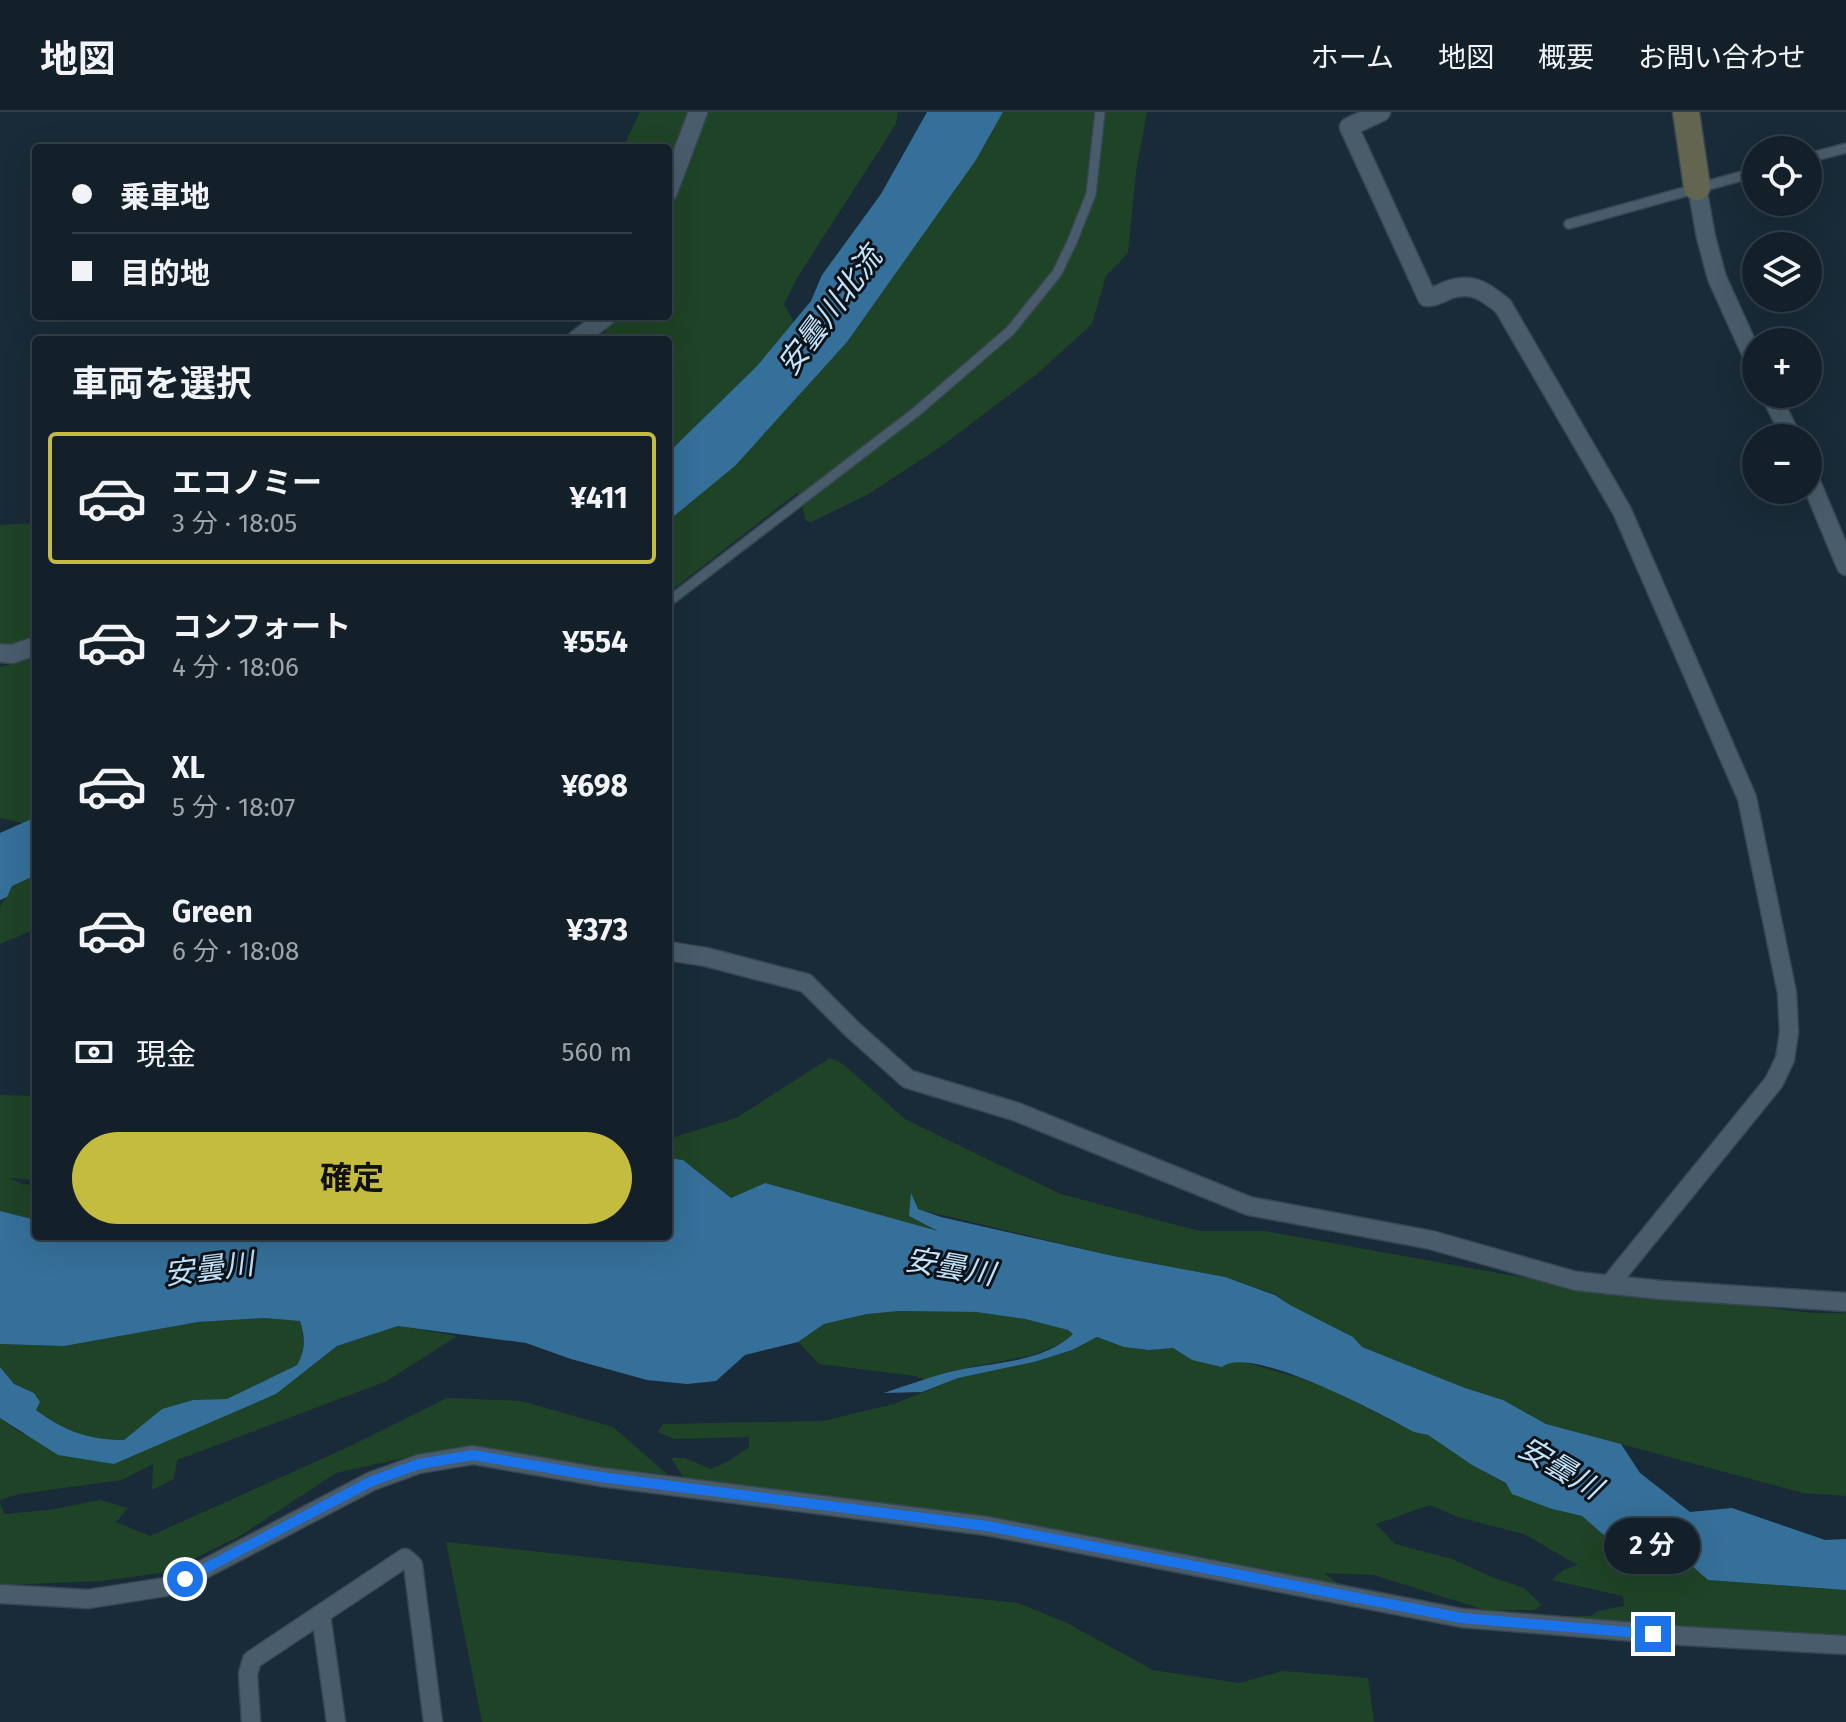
<!DOCTYPE html>
<html lang="ja">
<meta charset="utf-8">
<style>
body{margin:0;font-family:"Fira Sans","Noto Sans JP",sans-serif;background:#202d36;color:#f1f3f6;height:100vh;display:flex;flex-direction:column;font-size:30px;white-space:nowrap}
*{box-sizing:border-box;margin:0}
p{font-size:26px;color:#9da3a8}
.icon{flex:none;width:44px;height:44px;fill:none;stroke:currentColor;stroke-width:2;stroke-linecap:round;stroke-linejoin:round}
.map{position:relative;flex:1;overflow:hidden}
.drawer{position:absolute;left:32px;top:224px;width:640px;height:904px;display:flex;flex-direction:column;background:#13202a;border-radius:8px;box-shadow:0 8px 32px #0002,0 0 0 2px #323e47}
.drawer>*{flex:none}
.top-card{position:absolute;left:32px;top:32px;width:640px;height:176px;border-radius:8px;box-shadow:0 8px 32px #0002,0 0 0 2px #323e47;display:grid;align-content:center;height:176px;padding:0 40px;background:#13202a}
.buttons{position:absolute;left:1742px;top:24px;display:grid;gap:16px}
.buttons a{display:grid;place-items:center;width:80px;height:80px;border-radius:50%;background:#13202a;box-shadow:0 8px 32px #0002,0 0 0 2px #323e47;font-size:40px}
.end{position:absolute;width:36px;height:36px;margin:-18px;border:10px solid #1a73e8;background:#fff;box-shadow:0 0 0 4px #fff}
.from{border-radius:50%}
.bubble{position:absolute;height:56px;border-radius:28px;background:#13202a;box-shadow:0 8px 32px #0002,0 0 0 2px #323e47;font-size:26px;font-weight:700;line-height:56px;text-align:center}
.top-card b{display:flex;align-items:center;gap:28px;height:76px;font-size:30px}
.top-card b+b{border-top:2px solid #323e47}
.top-card i{width:20px;height:20px;background:#f1f3f6}
ul{padding:0;list-style:none}
li{display:flex;align-items:center;gap:24px;height:132px;margin:0 16px 12px;padding:0 24px;border:4px solid transparent;border-radius:8px}
li div{flex:1}
li b{display:block;font-size:30px}
li em{font-style:normal;font-weight:700}
li.selected{border-color:#c4bc3e}
li>.icon{width:72px;height:72px;stroke-width:1.5}
h2{padding:0 40px;font-size:36px;line-height:96px}
.pay{display:flex;align-items:center;gap:20px;height:88px;padding:0 40px;font-size:30px}
.pay p{margin-inline-start:auto}
.cta{display:flex;gap:16px;margin-top:auto;padding:16px 40px}
.cta a{flex:1;height:92px;border-radius:48px;background:#c4bc3e;color:#111;font-size:32px;font-weight:700;line-height:92px;text-align:center}
header{display:flex;align-items:center;gap:48px;box-sizing:border-box;height:112px;padding:0 40px;background:#13202a;border-bottom:2px solid #323e47}
header strong{font-size:38px}
nav{display:flex;gap:44px;margin-inline-start:auto;font-size:28px}
.map>svg:first-child{display:block}
.green{fill:#1f4326}
.water{fill:#35709a}
.lines{fill:none;stroke-linecap:round;stroke-linejoin:round}
.lane-casing{stroke:#374751;stroke-width:12}
.street-casing{stroke:#374751;stroke-width:21}
.secondary-casing{stroke:#374751;stroke-width:29}
.lane{stroke:#495c6b;stroke-width:9}
.street{stroke:#495c6b;stroke-width:18}
.secondary{stroke:#646550;stroke-width:26}
.route{stroke:#1a73e8;stroke-width:10}
.labels{text-anchor:middle;stroke-width:6;stroke-linejoin:round;paint-order:stroke}
.water-label{font-size:30px;font-style:italic;fill:#c3e3fc;stroke:#0b1319}
</style>
<header>
<strong>地図</strong>
<nav><a>ホーム</a><a>地図</a><a>概要</a><a>お問い合わせ</a></nav>
</header>
<div class="map">
<svg width="1846" height="1610" viewBox="0 0 1846 1610">
<rect width="100%" height="100%" fill="#192b38"/>
<!-- green -->
<path class="green" d="M 640,0 L 898,0 L 896,12 L 797,166 L 784,192 L 794,210 L 757,254 L 668,341 L 668,228 L 593,228 L 606,220 L 589,204 L 668,204 L 668,36 L 623,36 Z
M 1003,0 L 1147,0 L 1136,60 L 1128,141 L 1106,164 L 1092,212 L 1037,262 L 939,336 L 867,383 L 811,410 L 806,409 L 798,380 L 668,481 L 668,409 L 735,354 L 847,230 L 976,48 Z
M 36,411 L 36,530 L 0,542 L 0,413 Z
M 36,546 L 36,705 L 23,711 L 0,706 L 0,555 Z
M 36,763 L 36,817 L 0,832 L 0,795 L 12,774 Z
M 830,946 L 843,952 L 905,1007 L 989,1048 L 1061,1082 L 1199,1119 L 1265,1119 L 1565,1173 L 1813,1201 L 1846,1201 L 1846,1384 L 1803,1381 L 1546,1312 L 1503,1288 L 1465,1276 L 1362,1235 L 1353,1225 L 1290,1193 L 1275,1182 L 1225,1165 L 1113,1144 L 917,1097 L 909,1104 L 940,1119 L 922,1116 L 765,1071 L 731,1086 L 683,1048 L 668,1046 L 668,1027 L 736,1006 Z
M 0,983 L 36,984 L 36,1068 L 10,1066 L 22,1072 L 36,1073 L 36,1108 L 0,1099 Z
M 899,1199 L 976,1200 L 1025,1207 L 1068,1218 L 1073,1222 L 1066,1229 L 1034,1243 L 951,1259 L 925,1268 L 915,1264 L 819,1252 L 798,1230 L 824,1212 L 867,1202 Z
M 264,1206 L 300,1209 C 304,1226 306,1238 297,1253 L 227,1287 L 193,1288 L 162,1297 L 124,1328 C 89,1328 64,1319 36,1298 L 40,1290 L 34,1281 L 14,1272 L 0,1255 L 0,1232 L 64,1234 L 198,1210 Z
M 399,1214 L 457,1224 L 387,1269 L 177,1348 L 174,1367 L 152,1378 L 153,1352 L 122,1368 L 19,1382 L 0,1388 L 0,1306 L 21,1321 L 114,1352 L 276,1282 L 337,1234 Z
M 1097,1225 L 1124,1235 L 1149,1238 L 1173,1236 L 1192,1248 L 1244,1250 L 1279,1260 L 1322,1273 L 1414,1320 L 1428,1323 L 1472,1353 L 1552,1397 L 1582,1404 L 1606,1425 L 1622,1454 L 1692,1454 L 1708,1468 L 1846,1478 L 1846,1522 L 1687,1519 L 1541,1505 L 1590,1504 L 1598,1499 L 1624,1494 L 1623,1484 L 1551,1468 L 1564,1458 L 1578,1453 L 1524,1422 L 1458,1405 L 1430,1393 L 1376,1412 L 1395,1432 L 1452,1447 L 1492,1465 L 1524,1476 L 1542,1493 L 1535,1498 L 1485,1498 L 1374,1463 L 1324,1461 L 1338,1472 L 1367,1480 L 990,1419 L 709,1387 L 682,1363 L 671,1346 L 685,1346 L 711,1357 L 729,1349 L 749,1335 L 749,1325 L 674,1327 L 658,1320 L 663,1312 L 823,1309 L 894,1292 L 958,1266 L 1034,1250 L 1072,1238 Z
M 447,1286 L 521,1289 L 613,1315 L 667,1362 L 431,1340 L 336,1361 L 240,1424 L 167,1460 L 102,1469 L 0,1473 L 0,1390 L 4,1402 L 49,1398 L 100,1388 L 128,1396 L 116,1410 L 150,1424 L 344,1337 Z
M 446,1430 L 1018,1491 L 1067,1511 L 1153,1558 L 1239,1571 L 1283,1559 L 1368,1566 L 1374,1610 L 482,1610 Z"/>
<!-- water -->
<path class="water" d="M 927,0 L 1003,0 L 976,48 L 847,230 L 735,354 L 668,409 L 668,341 L 757,254 L 811,189 L 822,163 L 881,82 Z
M 36,705 L 36,763 L 12,774 L 7,785 L 0,788 L 0,721 Z
M 668,1046 L 683,1048 L 731,1086 L 765,1071 L 938,1119 L 909,1104 L 911,1081 L 918,1097 L 941,1105 L 1113,1144 L 1225,1165 L 1275,1183 L 1290,1193 L 1353,1225 L 1362,1235 L 1465,1276 L 1503,1288 L 1546,1312 L 1621,1332 L 1640,1361 L 1690,1400 L 1732,1396 L 1825,1428 L 1846,1427 L 1846,1478 L 1708,1468 L 1692,1454 L 1622,1454 L 1606,1425 L 1582,1404 L 1552,1397 L 1512,1382 L 1506,1371 L 1472,1353 L 1428,1323 L 1414,1320 C 1383,1303 1250,1231 1222,1255 L 1192,1248 L 1173,1236 L 1149,1238 L 1124,1235 L 1097,1225 L 1072,1238 L 1034,1250 L 958,1266 L 922,1280 L 884,1281 C 905,1274 927,1266 949,1260 C 989,1250 1042,1252 1073,1222 L 1068,1218 L 1025,1207 L 976,1200 L 899,1199 L 867,1202 L 824,1212 L 798,1230 L 745,1243 L 716,1269 L 687,1272 L 647,1268 L 571,1247 L 526,1231 L 398,1214 L 337,1234 L 276,1282 L 114,1352 L 58,1343 L 0,1306 L 0,1255 L 14,1272 L 34,1281 L 40,1290 L 36,1298 C 64,1319 89,1328 124,1328 L 162,1297 L 193,1288 L 227,1287 L 297,1253 C 306,1238 305,1225 300,1209 L 264,1206 L 198,1210 L 64,1234 L 0,1232 L 0,1099 L 36,1108 L 36,1124 L 668,1124 Z"/>
<g class="lines">
<defs>
<path id="lane" d="M 1808,46 L 1846,36
M 1569,112 L 1756,60
M 668,490 L 916,300 L 1010,219 L 1057,161 L 1072,130 L 1091,82 L 1100,0"/>
<path id="street" d="M 1381,0 L 1349,15 L 1427,185 C 1437,185 1442,180 1451,177 C 1474,170 1487,181 1503,194 L 1622,399 L 1747,686 L 1787,881 L 1789,920 L 1785,947 L 1774,970 L 1609,1173
M 1697,75 L 1706,125 L 1717,166 L 1756,252
M 668,80 L 698,0
M 576,228 L 607,204
M 1770,282 L 1792,326
M 1808,363 L 1846,454
M 0,541 L 12,542 L 36,534
M 668,839 L 706,845 L 806,871 L 853,918 L 908,967 L 1017,1000 L 1249,1094 L 1431,1128 L 1576,1169 L 1661,1178 L 1846,1190
M 0,1482 L 88,1487 L 165,1475 L 185,1467 L 372,1369 L 419,1352 L 473,1343 L 601,1365 L 987,1414 L 1462,1506 L 1684,1524 L 1846,1533
M 321,1503 L 336,1610
M 251,1610 L 248,1562 L 252,1548 L 405,1446 L 413,1453 L 433,1610"/>
<path id="secondary" d="M 1686,0 L 1697,75"/>
</defs>
<!-- lane casing -->
<use href="#lane" class="lane-casing"/>
<!-- street casing -->
<use href="#street" class="street-casing"/>
<!-- secondary casing -->
<use href="#secondary" class="secondary-casing"/>
<!-- lane -->
<use href="#lane" class="lane"/>
<!-- street -->
<use href="#street" class="street"/>
<!-- secondary -->
<use href="#secondary" class="secondary"/>
</g>
<g class="lines">
<!-- route -->
<path class="route" d="M 185,1467 L 372,1369 L 419,1352 L 473,1343 L 601,1365 L 987,1414 L 1462,1506 L 1653,1522"/>
</g>
<g class="labels">
<!-- water labels -->
<g class="water-label">
<text transform="translate(830 199) rotate(-53)" y="10">安曇川北流</text>
<text transform="translate(950 1155) rotate(10)" y="10">安曇川</text>
<text transform="translate(209 1157) rotate(-7)" y="10">安曇川</text>
<text transform="translate(1560 1356) rotate(31)" y="10">安曇川</text>
</g>
</g>
</svg>
<div class="buttons">
<a><svg class="icon" aria-label="locate" viewBox="0 0 24 24"><circle cx="12" cy="12" r="6"/><path d="M12 2v4M12 18v4M2 12h4M18 12h4"/></svg></a>
<a><svg class="icon" aria-label="layers" viewBox="0 0 24 24"><path d="M12 4l9 5-9 5-9-5zM3 14l9 5 9-5"/></svg></a>
<a>+</a>
<a>−</a>
</div>
<i class="end from" style="left:185px;top:1467px"></i>
<i class="end" style="left:1653px;top:1522px"></i>
<div class="bubble" style="left:1604px;top:1406px;width:96px">2 分</div>
<div class="top-card">
<b><i class="from"></i>乗車地</b>
<b><i></i>目的地</b>
</div>
<section class="drawer">
<h2>車両を選択</h2>
<ul>
<li class="selected"><svg class="icon" aria-label="car" viewBox="0 0 24 24"><path d="M5 17H2v-5l4-1 3-4h7l3 4 3 1v5h-3M9 17h6M6 11h13"/><circle cx="7" cy="17" r="2"/><circle cx="17" cy="17" r="2"/></svg><div><b>エコノミー</b><p>3 分 · 18:05</p></div><em>¥411</em></li>
<li><svg class="icon" aria-label="car" viewBox="0 0 24 24"><path d="M5 17H2v-5l4-1 3-4h7l3 4 3 1v5h-3M9 17h6M6 11h13"/><circle cx="7" cy="17" r="2"/><circle cx="17" cy="17" r="2"/></svg><div><b>コンフォート</b><p>4 分 · 18:06</p></div><em>¥554</em></li>
<li><svg class="icon" aria-label="car" viewBox="0 0 24 24"><path d="M5 17H2v-5l4-1 3-4h7l3 4 3 1v5h-3M9 17h6M6 11h13"/><circle cx="7" cy="17" r="2"/><circle cx="17" cy="17" r="2"/></svg><div><b>XL</b><p>5 分 · 18:07</p></div><em>¥698</em></li>
<li><svg class="icon" aria-label="car" viewBox="0 0 24 24"><path d="M5 17H2v-5l4-1 3-4h7l3 4 3 1v5h-3M9 17h6M6 11h13"/><circle cx="7" cy="17" r="2"/><circle cx="17" cy="17" r="2"/></svg><div><b>Green</b><p>6 分 · 18:08</p></div><em>¥373</em></li>
</ul>
<div class="pay"><svg class="icon" aria-label="cash" viewBox="0 0 24 24"><path d="M3 7h18v10H3z"/><circle cx="12" cy="12" r="2"/></svg>現金<p>560 m</p></div>
<div class="cta"><a>確定</a></div>
</section>
</div>
